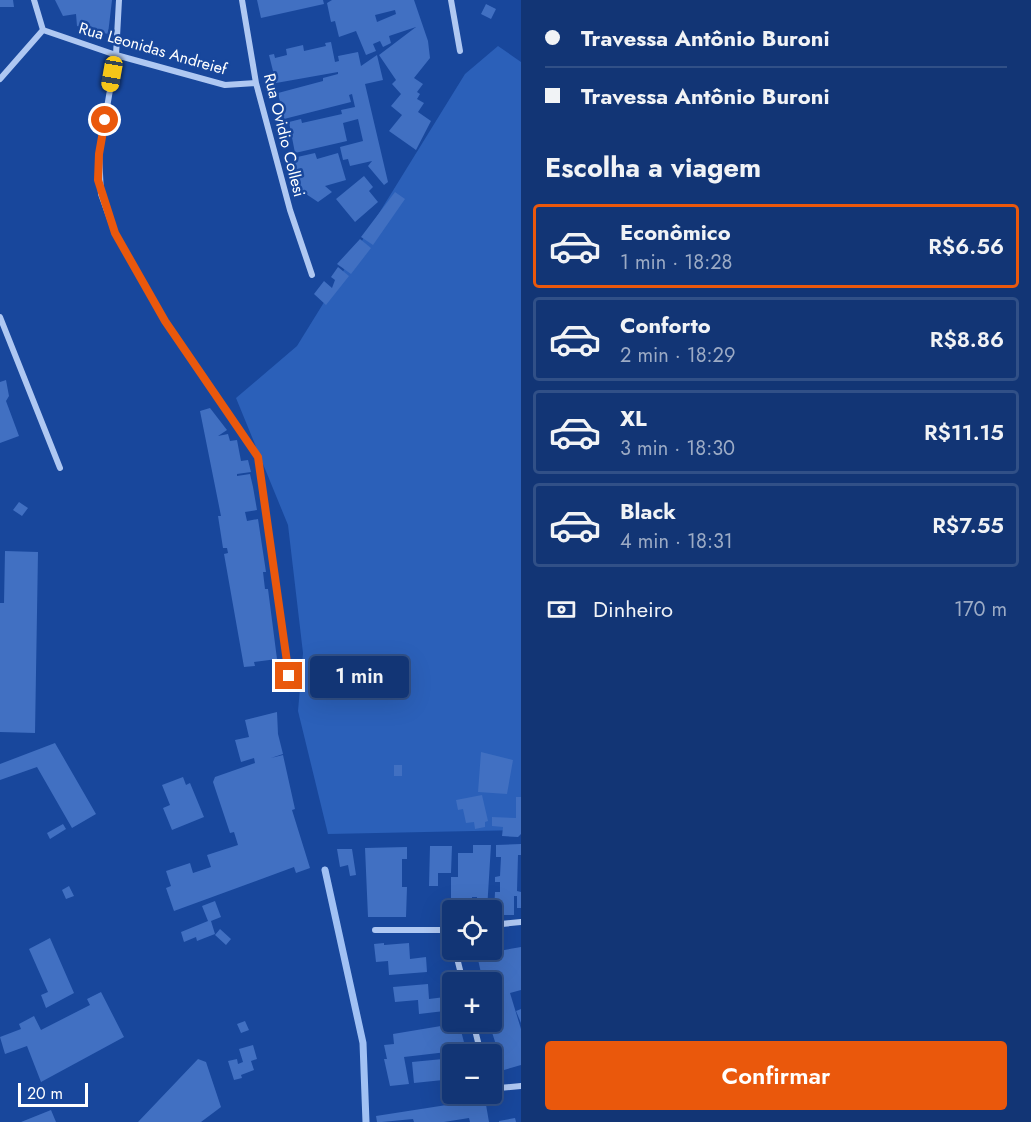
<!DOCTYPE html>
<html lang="pt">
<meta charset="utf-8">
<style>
body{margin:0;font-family:Jost,sans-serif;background:#1b3d7a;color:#f1f3f6;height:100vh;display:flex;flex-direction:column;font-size:22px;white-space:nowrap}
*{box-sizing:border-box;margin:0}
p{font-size:20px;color:#9cabc5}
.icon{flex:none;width:33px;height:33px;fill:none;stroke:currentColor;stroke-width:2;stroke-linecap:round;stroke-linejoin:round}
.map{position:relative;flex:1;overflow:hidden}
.panel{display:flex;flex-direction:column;background:#123575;width:510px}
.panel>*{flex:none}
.guide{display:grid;align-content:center;height:132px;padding:0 24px;background:#123575}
.buttons{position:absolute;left:442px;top:900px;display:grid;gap:12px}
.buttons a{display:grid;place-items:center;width:60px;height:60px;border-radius:6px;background:#123575;box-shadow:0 6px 24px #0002,0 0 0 2px #315087;font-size:30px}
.scale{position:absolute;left:18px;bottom:15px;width:70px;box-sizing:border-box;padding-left:6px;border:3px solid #fff;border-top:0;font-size:16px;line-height:21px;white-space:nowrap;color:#fff;-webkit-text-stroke:4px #18479c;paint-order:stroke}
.end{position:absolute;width:27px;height:27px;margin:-14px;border:8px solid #ea580c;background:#fff;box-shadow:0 0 0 3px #fff}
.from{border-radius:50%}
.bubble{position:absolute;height:42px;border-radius:6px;background:#123575;box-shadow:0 6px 24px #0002,0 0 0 2px #315087;font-size:20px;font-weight:600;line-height:42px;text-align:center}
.car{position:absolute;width:18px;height:36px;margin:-18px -9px;border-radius:8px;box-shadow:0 0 4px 2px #0007;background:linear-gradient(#f5c518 24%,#345 0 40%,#f5c518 0 76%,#345 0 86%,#f5c518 0)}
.guide b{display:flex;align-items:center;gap:21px;height:57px;font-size:22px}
.guide b+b{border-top:2px solid #315087}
.guide i{width:15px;height:15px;background:#f1f3f6}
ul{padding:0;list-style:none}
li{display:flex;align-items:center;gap:18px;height:84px;margin:0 12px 9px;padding:0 12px;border:3px solid #315087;border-radius:6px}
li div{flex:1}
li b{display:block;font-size:22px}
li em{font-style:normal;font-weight:600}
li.active{border-color:#ea580c}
li>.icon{width:54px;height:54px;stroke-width:1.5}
h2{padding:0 24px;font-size:27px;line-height:72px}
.pay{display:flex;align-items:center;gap:15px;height:66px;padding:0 24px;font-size:22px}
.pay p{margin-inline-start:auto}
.primary-button{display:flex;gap:12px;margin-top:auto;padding:12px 24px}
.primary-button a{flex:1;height:69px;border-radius:6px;background:#ea580c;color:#fff;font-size:24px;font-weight:600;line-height:69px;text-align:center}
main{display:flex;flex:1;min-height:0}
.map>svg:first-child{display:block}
.green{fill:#2b60b9}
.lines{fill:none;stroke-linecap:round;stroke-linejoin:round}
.stream{stroke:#a1c1f4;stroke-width:7}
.building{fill:#4170c2;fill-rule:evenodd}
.street{stroke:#afc8f2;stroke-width:6}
.route{stroke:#ea580c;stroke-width:8}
.labels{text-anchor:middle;stroke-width:5;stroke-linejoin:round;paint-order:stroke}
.street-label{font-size:16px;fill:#fff;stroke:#18479c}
</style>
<main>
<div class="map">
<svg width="521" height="1122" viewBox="0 0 521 1122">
<rect width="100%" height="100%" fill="#18479c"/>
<!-- green -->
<path class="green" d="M 498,46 L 521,62 L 521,830 L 328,834 L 298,711 L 303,653 L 288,525 L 236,398 L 297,346 L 465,74 Z"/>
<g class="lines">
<!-- stream -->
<path class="stream" d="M 325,870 L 363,1043 L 366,1122"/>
</g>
<!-- building -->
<path class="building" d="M 0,0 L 13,0 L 14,7 L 0,7 Z
M 55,0 L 112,0 L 108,34 L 77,26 L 76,14 L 63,16 Z
M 257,0 L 323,0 L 324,4 L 261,18 Z
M 332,0 L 414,0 L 428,41 L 430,58 L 414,78 L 423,84 L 417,92 L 420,94 L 417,99 L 424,103 L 418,112 L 431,121 L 416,150 L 389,131 L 402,115 L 391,106 L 401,94 L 392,84 L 396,80 L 379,55 L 416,27 L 389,36 L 391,43 L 383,47 L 380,41 L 373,44 L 376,51 L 366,55 L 356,31 L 339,37 L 335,21 L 331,22 L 327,3 ZM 395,10 L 396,14 L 377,22 L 375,15 Z
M 486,4 L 496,9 L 491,19 L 481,14 Z
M 331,42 L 335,62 L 339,61 L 338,56 L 358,52 L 361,66 L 377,55 L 383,80 L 365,84 L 388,182 L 384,185 L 368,166 L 372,161 L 350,166 L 348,159 L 343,160 L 340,147 L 363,141 L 358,119 L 343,123 L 347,141 L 295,153 L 289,122 L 301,119 L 302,123 L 342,114 L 341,110 L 355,107 L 352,94 L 349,95 L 351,102 L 284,119 L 278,93 L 323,81 L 323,78 L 338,74 L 338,72 L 276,83 L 269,55 L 274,54 L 275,58 L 287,55 L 286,49 L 303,45 L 304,51 L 326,46 L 325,43 Z
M 315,153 L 317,159 L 338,153 L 346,180 L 325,186 L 332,192 L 318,202 L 300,190 L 293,158 Z
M 364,176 L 373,187 L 369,191 L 378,202 L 355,222 L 336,199 Z
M 395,192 L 405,199 L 373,245 L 361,237 Z
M 360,239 L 371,248 L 351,274 L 337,264 Z
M 338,267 L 349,276 L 326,305 L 314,294 L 324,281 L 332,288 L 335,280 L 331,277 Z
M 6,380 L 9,396 L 6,401 L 19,436 L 0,443 L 0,382 Z
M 210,408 L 227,430 L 218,436 L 228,434 L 230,441 L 237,440 L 241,461 L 248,460 L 251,472 L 237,474 L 237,476 L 250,474 L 253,487 L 257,510 L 245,512 L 247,521 L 258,519 L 266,572 L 263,572 L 265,589 L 268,589 L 277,659 L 254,662 L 255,666 L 244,667 L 224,554 L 228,553 L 227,548 L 223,548 L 218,516 L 221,516 L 200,411 Z
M 19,502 L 28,508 L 22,516 L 13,510 Z
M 5,551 L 38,552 L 35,733 L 0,732 L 0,603 L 4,603 Z
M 277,712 L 278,734 L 283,754 L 271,758 L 283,755 L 295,809 L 292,810 L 310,868 L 296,873 L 294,867 L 174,911 L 166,888 L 171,886 L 166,871 L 190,863 L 193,873 L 211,867 L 207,855 L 238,845 L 234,832 L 230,833 L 213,782 L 215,777 L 255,763 L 254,758 L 241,762 L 235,740 L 249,737 L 245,720 Z
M 55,743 L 96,814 L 72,828 L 37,767 L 0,780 L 0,764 Z
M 481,752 L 513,760 L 507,794 L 478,792 Z
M 394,765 L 402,765 L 402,776 L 394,776 Z
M 183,777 L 186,785 L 190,783 L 204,817 L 172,830 L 163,808 L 170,805 L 162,785 Z
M 482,795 L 488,821 L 485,822 L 485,827 L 475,829 L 474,822 L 466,823 L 463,809 L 458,810 L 456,800 Z
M 516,797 L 521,797 L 521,834 L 518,837 L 502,836 L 503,827 L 492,826 L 492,817 L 516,818 Z
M 63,824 L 66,829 L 50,839 L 47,833 Z
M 521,844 L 521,855 L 518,855 L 517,891 L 521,892 L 521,908 L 517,908 L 517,896 L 514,896 L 514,915 L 494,915 L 495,892 L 500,892 L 500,882 L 495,882 L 495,877 L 500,876 L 501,857 L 496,857 L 496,845 Z
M 473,845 L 491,845 L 487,910 L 477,910 L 477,897 L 472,897 L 472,910 L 453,910 L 453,916 L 451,916 L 451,877 L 458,877 L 458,853 L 473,853 Z
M 430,846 L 452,846 L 451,873 L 438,873 L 438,886 L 429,886 Z
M 407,847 L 407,859 L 402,859 L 402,887 L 407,887 L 406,917 L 368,917 L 365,848 Z
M 337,849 L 352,849 L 356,875 L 350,876 L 348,865 L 340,867 Z
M 69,886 L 74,896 L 66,899 L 62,890 Z
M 215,901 L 221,917 L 211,921 L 215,934 L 197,941 L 196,937 L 184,942 L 181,932 L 208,921 L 202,906 Z
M 220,929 L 231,939 L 226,945 L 215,935 Z
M 50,938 L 74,993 L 46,1008 L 41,995 L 48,992 L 29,949 Z
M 384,943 L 384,945 L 409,943 L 410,959 L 426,957 L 427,972 L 389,975 L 388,961 L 376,962 L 374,944 Z
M 521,947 L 521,990 L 510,993 L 521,1029 L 521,1065 L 504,1070 L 490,1026 L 487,1027 L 486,1022 L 492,1022 L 492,982 L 483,982 L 477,955 Z
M 428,984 L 429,999 L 453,996 L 453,1010 L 419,1014 L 418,1000 L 395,1002 L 393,987 Z
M 101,992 L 124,1037 L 41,1082 L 27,1046 L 5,1054 L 0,1037 L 21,1029 L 19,1024 L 34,1016 L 41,1030 L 90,1005 L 87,999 Z
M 521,1009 L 521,1023 L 516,1011 Z
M 245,1021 L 249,1030 L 241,1033 L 237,1024 Z
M 459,1023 L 466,1050 L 454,1052 L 454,1045 L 447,1045 L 447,1052 L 404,1057 L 409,1084 L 390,1086 L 384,1059 L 387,1059 L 384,1045 L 394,1044 L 393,1034 Z
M 253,1045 L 257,1059 L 251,1061 L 254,1070 L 241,1075 L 242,1078 L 234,1080 L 228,1061 L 237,1059 L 238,1064 L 243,1062 L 239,1049 Z
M 453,1058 L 453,1079 L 414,1083 L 412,1062 Z
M 198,1059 L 206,1062 L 221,1107 L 201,1122 L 138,1122 Z
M 485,1099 L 489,1122 L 470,1122 L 469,1118 L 444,1122 L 414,1122 L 413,1119 L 382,1122 L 377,1122 L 376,1116 Z
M 51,1110 L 56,1122 L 21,1122 Z
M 515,1118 L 516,1122 L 499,1122 L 499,1121 Z"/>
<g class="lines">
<!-- street -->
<path class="street" d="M 119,0 L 116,55 L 99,154 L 101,194 L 115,233 L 165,321 L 258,457 L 289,676
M 242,0 L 256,83 L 290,210 L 312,275
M 451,0 L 460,51
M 43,30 L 116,55 L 225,85 L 256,83
M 0,79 L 43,30 L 34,0
M 0,317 L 60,468
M 492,925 L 521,922
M 375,930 L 453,930
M 450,930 L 453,940
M 455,950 L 463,982
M 473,1022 L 481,1054
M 492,1085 L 499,1088 L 521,1086"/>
</g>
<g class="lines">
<!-- route -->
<path class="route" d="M 105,120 L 99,154 L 98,180 L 115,233 L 165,321 L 258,457 L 289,676"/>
</g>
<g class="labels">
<!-- street labels -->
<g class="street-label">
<text transform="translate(153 48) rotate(16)" y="6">Rua Leonidas Andreief</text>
<text transform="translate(285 135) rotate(76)" y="6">Rua Ovidio Collesi</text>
</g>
</g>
</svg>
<div class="buttons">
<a><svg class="icon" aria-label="locate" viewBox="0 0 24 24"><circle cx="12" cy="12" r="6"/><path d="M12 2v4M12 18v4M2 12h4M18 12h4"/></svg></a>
<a>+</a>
<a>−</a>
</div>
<div class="scale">20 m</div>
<i class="end from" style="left:105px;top:120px"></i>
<i class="end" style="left:289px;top:676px"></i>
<div class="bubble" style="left:310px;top:656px;width:99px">1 min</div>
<i class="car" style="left:112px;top:74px;rotate:190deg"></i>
</div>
<section class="panel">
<div class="guide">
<b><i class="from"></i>Travessa Antônio Buroni</b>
<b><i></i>Travessa Antônio Buroni</b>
</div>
<h2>Escolha a viagem</h2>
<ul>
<li class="active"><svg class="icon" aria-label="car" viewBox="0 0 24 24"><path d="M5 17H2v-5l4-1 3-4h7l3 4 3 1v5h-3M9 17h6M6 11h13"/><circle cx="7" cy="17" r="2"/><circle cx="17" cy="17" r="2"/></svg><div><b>Econômico</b><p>1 min · 18:28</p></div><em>R$6.56</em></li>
<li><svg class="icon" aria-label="car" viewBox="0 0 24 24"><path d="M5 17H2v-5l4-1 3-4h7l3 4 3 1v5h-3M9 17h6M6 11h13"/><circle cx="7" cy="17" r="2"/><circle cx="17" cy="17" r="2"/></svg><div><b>Conforto</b><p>2 min · 18:29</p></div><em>R$8.86</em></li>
<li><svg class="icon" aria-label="car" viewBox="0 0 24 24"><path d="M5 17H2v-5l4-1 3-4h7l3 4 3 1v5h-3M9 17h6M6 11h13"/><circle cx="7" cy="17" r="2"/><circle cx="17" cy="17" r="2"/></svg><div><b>XL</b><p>3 min · 18:30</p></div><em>R$11.15</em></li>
<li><svg class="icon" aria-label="car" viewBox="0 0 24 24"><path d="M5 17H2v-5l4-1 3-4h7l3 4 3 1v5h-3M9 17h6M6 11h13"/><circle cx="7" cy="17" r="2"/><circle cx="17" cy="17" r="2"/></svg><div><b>Black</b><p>4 min · 18:31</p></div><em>R$7.55</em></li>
</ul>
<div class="pay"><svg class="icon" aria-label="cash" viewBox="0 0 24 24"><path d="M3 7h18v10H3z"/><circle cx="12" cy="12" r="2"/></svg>Dinheiro<p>170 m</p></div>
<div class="primary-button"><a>Confirmar</a></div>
</section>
</main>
